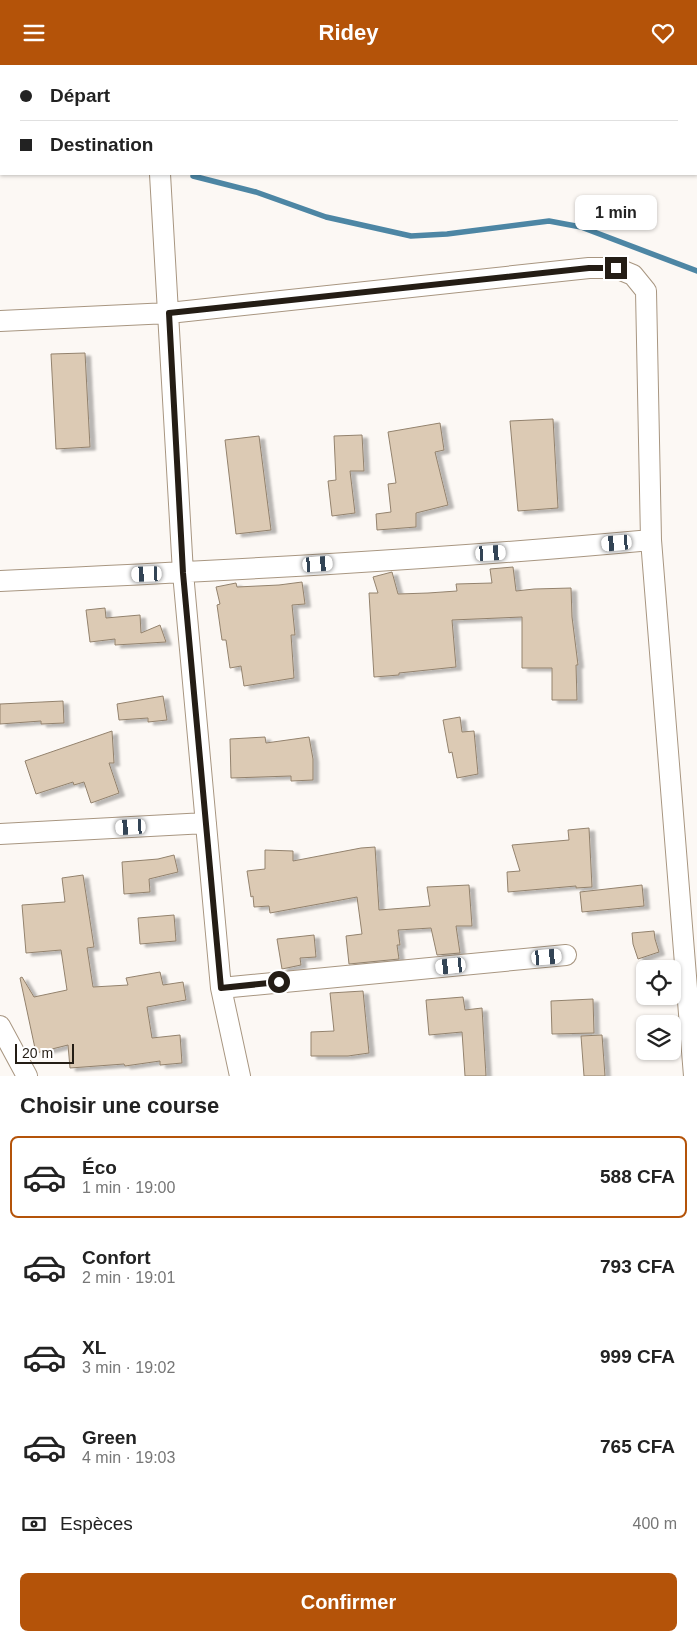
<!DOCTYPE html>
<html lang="fr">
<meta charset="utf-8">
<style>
body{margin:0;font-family:Helvetica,sans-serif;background:#f2f2f2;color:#222;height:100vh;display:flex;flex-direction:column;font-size:19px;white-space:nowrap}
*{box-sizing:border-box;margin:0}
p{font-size:16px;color:#767676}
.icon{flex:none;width:28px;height:28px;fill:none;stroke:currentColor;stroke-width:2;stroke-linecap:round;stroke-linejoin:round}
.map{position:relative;height:1011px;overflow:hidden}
.sheet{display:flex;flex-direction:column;background:#fff;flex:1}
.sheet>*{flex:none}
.top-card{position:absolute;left:0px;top:0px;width:698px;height:110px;box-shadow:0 1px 4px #0004;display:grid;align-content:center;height:110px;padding:0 20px;background:#fff}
.fabs{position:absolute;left:636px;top:895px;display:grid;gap:10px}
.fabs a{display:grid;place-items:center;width:45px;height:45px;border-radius:8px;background:#fff;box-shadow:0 1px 4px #0004;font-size:25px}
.scale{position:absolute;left:15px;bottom:12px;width:59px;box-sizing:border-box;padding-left:5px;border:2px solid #241d15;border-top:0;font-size:14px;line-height:18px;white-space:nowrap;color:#241d15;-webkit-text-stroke:4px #fff;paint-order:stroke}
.end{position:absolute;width:22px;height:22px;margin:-11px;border:6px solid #241d15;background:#fff;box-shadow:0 0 0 2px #fff}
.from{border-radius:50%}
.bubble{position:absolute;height:35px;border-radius:8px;background:#fff;box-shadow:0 1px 4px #0004;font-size:16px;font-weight:700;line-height:35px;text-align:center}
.car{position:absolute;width:15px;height:30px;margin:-15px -8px;border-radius:6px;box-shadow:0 0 4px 1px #0007;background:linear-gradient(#fff 24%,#345 0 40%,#fff 0 76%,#345 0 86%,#fff 0)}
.top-card b{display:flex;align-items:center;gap:18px;height:48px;font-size:19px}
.top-card b+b{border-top:1px solid #e0e0e0}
.top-card i{width:12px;height:12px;background:#222}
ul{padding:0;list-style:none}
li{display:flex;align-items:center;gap:15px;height:82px;margin:0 10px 8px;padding:0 10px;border:2px solid transparent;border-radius:8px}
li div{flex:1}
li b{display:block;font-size:19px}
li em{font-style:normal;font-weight:700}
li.on{border-color:#b45309}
li>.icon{width:45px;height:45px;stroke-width:1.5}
h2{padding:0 20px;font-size:22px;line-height:60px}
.pay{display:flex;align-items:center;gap:12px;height:55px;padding:0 20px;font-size:19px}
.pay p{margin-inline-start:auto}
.cta{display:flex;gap:10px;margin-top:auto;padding:10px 20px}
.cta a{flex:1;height:58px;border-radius:8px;background:#b45309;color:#fff;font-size:20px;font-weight:700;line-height:58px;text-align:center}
header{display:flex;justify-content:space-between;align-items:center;height:65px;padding:0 20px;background:#b45309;color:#fff;font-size:22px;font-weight:700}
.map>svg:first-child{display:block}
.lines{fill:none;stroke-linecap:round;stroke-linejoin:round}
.stream{stroke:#4d86a4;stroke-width:5.5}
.building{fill:#dccab4;stroke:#93826d;filter:url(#shadow)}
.street-casing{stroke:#a89681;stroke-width:22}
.street{stroke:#fff;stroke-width:20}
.route{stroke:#241d15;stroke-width:6}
</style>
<header><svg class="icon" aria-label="menu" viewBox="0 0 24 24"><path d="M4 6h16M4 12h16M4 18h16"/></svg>Ridey<svg class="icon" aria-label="heart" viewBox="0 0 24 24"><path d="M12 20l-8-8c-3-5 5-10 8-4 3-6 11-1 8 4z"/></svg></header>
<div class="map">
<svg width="697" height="1011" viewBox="0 0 697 1011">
<defs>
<filter id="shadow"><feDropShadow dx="5.5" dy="3" stdDeviation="1" flood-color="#0004"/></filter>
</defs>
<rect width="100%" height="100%" fill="#fcf8f4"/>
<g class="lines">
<!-- stream -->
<path class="stream" d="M 193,111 L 256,127 L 326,152 L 411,171 L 447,169 L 549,156 L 581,162 L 697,206"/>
</g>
<!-- building -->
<path class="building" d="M 85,288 L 90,382 L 56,384 L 51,289 Z
M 553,354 L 558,443 L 518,446 L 510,356 Z
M 440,358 L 444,385 L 435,387 L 448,440 L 416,448 L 416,462 L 377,465 L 376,449 L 391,447 L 388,419 L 396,418 L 388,367 Z
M 362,370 L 364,406 L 350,406 L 355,448 L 332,451 L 328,416 L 336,415 L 334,371 Z
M 259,371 L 271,465 L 236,469 L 225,375 Z
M 513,502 L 516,526 L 534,524 L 571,523 L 572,552 L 578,600 L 576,600 L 577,635 L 552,635 L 552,603 L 522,603 L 522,552 L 452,555 L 456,602 L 399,608 L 399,610 L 374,612 L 369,528 L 378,528 L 373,512 L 392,507 L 398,529 L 428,528 L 457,526 L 456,519 L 492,518 L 490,504 Z
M 302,517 L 305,539 L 292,540 L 295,570 L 291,570 L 294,613 L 244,621 L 241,601 L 230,603 L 226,575 L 222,575 L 217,540 L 220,539 L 216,522 L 236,518 L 237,522 L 279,520 Z
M 105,543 L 106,553 L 140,550 L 141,568 L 160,560 L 166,577 L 115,580 L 115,574 L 90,577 L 86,545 Z
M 163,631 L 167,655 L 148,657 L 148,653 L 119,655 L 117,639 Z
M 63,636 L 64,658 L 41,659 L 41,656 L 0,659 L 0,639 Z
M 460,652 L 462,667 L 474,666 L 478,709 L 457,713 L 452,687 L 449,688 L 443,655 Z
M 112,666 L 114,698 L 109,698 L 119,728 L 91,738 L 84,717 L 74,720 L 73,717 L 36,729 L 25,696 Z
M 265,672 L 266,678 L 309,672 L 313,694 L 313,715 L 291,716 L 291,711 L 231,713 L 230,674 Z
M 589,763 L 592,822 L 576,823 L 576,821 L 508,827 L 507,807 L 520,806 L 512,780 L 569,775 L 568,765 Z
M 375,782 L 379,845 L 430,841 L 427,822 L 469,820 L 472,861 L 456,861 L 460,888 L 437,890 L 431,863 L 398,865 L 400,880 L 397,880 L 399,894 L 349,899 L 346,871 L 362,869 L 357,832 L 270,848 L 269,841 L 254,842 L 253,831 L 251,832 L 247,806 L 265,804 L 265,785 L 293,786 L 293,796 L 361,783 Z
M 174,790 L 178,807 L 149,814 L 150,827 L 124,829 L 122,797 L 158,794 Z
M 83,810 L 94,882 L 87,883 L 93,922 L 128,920 L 126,913 L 160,907 L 163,920 L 183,917 L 186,935 L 147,942 L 152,973 L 180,970 L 182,998 L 160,1000 L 160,996 L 125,1001 L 124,999 L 70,1003 L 68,980 L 36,988 L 20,913 L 22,912 L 34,932 L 67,925 L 61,885 L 26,888 L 22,840 L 65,837 L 62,813 Z
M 642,820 L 644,841 L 582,847 L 580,827 Z
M 174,850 L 176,876 L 140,879 L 138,853 Z
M 654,866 L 655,874 L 659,887 L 638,894 L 633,879 L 632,868 Z
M 314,870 L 316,892 L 300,893 L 301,900 L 282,904 L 277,874 Z
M 363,926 L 369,988 L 348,991 L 311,991 L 311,967 L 334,966 L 330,928 Z
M 463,932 L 465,945 L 482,943 L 486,1011 L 465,1011 L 462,967 L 429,970 L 426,935 Z
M 593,934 L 594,968 L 552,969 L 551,936 Z
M 602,970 L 605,1011 L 584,1011 L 581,971 Z"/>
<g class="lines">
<defs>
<path id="street" d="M 153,0 L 153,1
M 67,1 L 83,0
M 0,6 L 1,6
M 160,109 L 183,508 L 221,923 L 240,1011
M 0,256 L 169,248 L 589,203 L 616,203 L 633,210 L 646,226 L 651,475 L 694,1011
M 0,516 C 217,506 435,495 651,475
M 0,769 L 206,758
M 221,923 L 566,890
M 0,961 L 27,1011"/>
</defs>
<!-- street casing -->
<use href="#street" class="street-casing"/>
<!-- street -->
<use href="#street" class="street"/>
</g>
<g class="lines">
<!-- route -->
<path class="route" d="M 279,917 L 221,923 L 183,508 L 169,248 L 589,203 L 616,203"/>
</g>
</svg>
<div class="fabs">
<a><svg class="icon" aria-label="locate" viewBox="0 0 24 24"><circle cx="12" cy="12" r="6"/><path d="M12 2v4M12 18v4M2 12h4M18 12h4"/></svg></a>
<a><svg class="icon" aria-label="layers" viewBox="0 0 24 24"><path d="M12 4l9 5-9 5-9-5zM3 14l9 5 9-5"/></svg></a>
</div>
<div class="scale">20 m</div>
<i class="end from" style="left:279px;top:917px"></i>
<i class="end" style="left:616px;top:203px"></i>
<div class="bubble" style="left:575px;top:130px;width:82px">1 min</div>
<i class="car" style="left:617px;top:478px;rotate:265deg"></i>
<i class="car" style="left:491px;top:488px;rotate:87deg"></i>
<i class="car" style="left:318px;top:499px;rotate:86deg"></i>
<i class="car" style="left:147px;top:509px;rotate:268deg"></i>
<i class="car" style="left:131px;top:762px;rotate:267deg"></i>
<i class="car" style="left:547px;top:892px;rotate:85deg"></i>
<i class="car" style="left:451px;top:901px;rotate:264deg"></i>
<div class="top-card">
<b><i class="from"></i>Départ</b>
<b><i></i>Destination</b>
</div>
</div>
<section class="sheet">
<h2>Choisir une course</h2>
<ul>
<li class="on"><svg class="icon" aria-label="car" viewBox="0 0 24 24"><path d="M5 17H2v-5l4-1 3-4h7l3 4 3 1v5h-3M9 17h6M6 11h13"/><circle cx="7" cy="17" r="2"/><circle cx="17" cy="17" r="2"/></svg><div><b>Éco</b><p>1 min · 19:00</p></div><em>588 CFA</em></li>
<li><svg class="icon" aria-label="car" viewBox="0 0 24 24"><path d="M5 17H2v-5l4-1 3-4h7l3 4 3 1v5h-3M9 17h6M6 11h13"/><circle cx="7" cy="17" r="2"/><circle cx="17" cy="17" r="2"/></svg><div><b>Confort</b><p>2 min · 19:01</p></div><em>793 CFA</em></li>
<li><svg class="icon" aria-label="car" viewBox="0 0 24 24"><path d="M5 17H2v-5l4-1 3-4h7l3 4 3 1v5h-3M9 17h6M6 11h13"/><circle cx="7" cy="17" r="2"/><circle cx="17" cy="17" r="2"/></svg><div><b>XL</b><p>3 min · 19:02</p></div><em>999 CFA</em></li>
<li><svg class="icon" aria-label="car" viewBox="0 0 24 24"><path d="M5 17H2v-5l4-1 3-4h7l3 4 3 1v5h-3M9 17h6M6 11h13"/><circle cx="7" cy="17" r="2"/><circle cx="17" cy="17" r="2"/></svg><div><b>Green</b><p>4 min · 19:03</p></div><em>765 CFA</em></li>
</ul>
<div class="pay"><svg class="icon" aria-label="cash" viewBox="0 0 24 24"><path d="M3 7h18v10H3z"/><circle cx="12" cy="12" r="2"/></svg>Espèces<p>400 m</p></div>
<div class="cta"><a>Confirmer</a></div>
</section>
